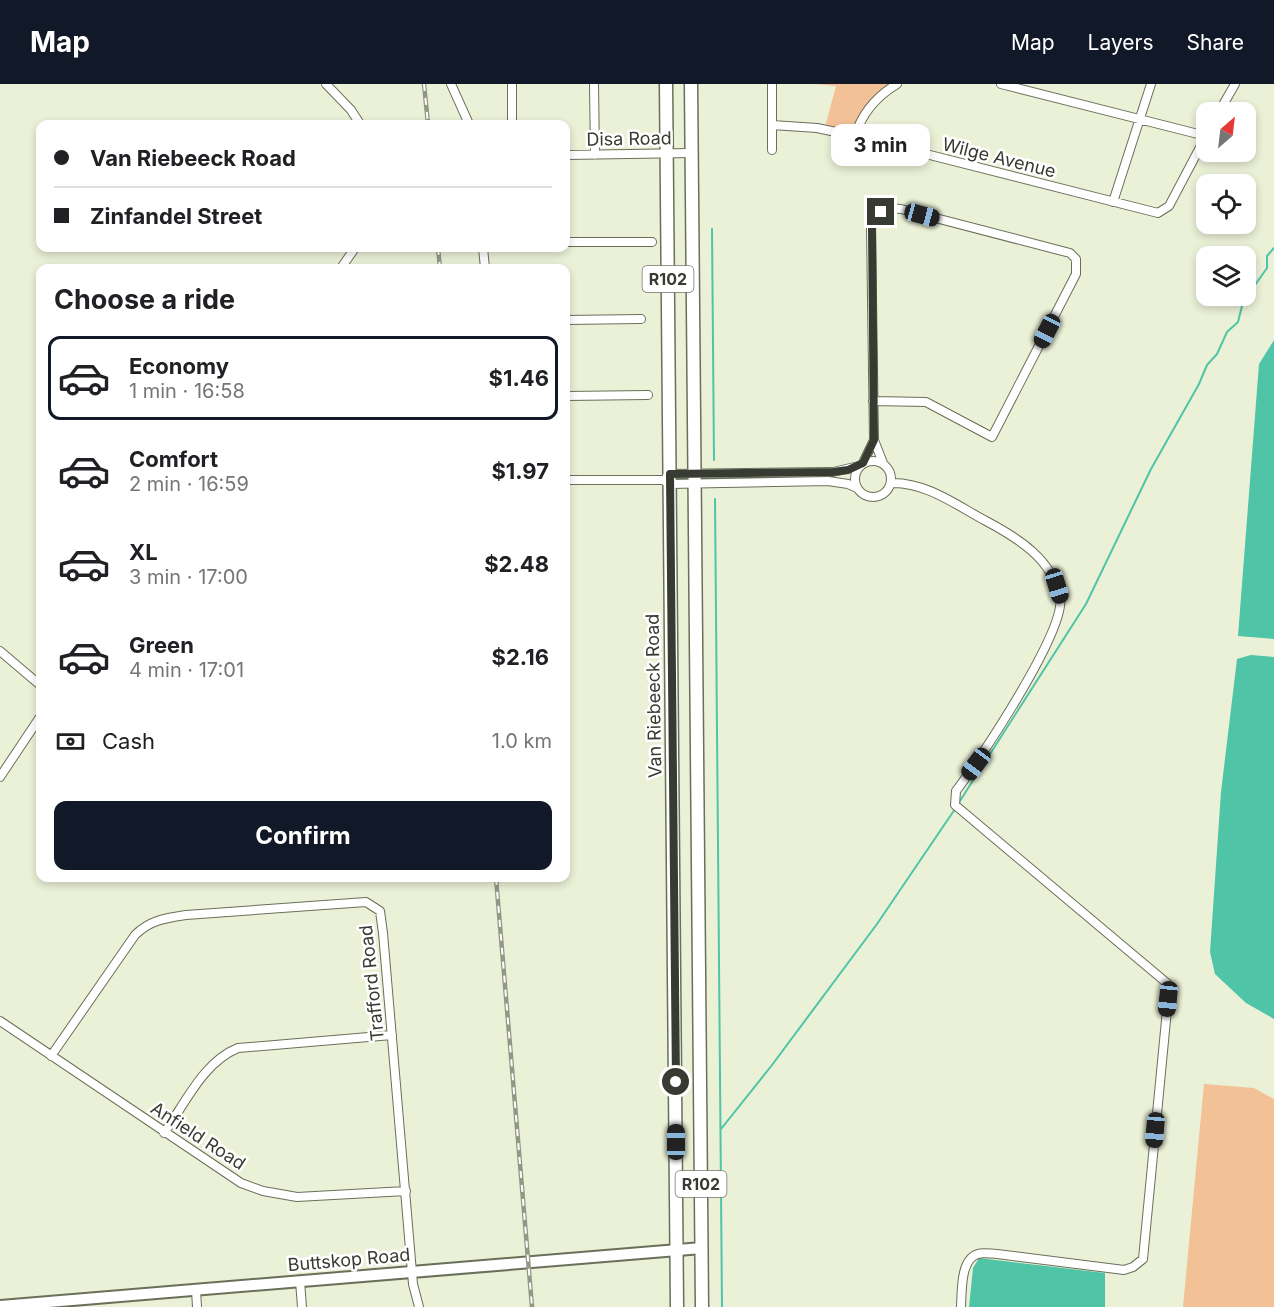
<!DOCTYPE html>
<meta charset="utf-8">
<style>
body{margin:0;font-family:Inter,sans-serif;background:#f6f6f6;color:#202124;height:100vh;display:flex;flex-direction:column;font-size:22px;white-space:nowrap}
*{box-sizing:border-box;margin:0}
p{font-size:20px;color:#757577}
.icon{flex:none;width:33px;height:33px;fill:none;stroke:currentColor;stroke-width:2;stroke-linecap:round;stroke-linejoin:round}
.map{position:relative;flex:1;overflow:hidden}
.sheet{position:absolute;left:36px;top:180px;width:534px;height:618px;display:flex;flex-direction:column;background:#fff;border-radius:12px;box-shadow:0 3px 9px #0003}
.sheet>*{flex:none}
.banner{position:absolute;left:36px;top:36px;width:534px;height:132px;border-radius:12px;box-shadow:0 3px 9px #0003;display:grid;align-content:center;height:132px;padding:0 18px;background:#fff}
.needle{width:39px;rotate:28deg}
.controls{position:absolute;left:1196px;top:18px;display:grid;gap:12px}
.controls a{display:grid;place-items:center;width:60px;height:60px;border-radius:12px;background:#fff;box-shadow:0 3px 9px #0003;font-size:30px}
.end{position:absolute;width:27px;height:27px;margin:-14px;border:8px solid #383b31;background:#fff;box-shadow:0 0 0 3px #fff}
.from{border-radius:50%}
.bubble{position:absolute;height:42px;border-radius:12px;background:#fff;box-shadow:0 3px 9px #0003;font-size:20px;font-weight:700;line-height:42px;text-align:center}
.car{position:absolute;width:18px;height:36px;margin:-18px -9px;border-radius:8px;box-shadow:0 0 4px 2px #0007;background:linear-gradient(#222 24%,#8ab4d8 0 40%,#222 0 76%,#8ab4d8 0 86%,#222 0)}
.banner b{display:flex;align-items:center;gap:21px;height:57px;font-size:22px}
.banner b+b{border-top:2px solid #e0e0e0}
.banner i{width:15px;height:15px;background:#202124}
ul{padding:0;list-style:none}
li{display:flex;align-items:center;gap:18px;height:84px;margin:0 12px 9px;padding:0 6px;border:3px solid transparent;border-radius:12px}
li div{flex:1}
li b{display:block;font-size:22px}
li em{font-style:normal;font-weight:700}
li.selected{border-color:#111827}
li>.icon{width:54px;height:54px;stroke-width:1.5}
h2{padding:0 18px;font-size:27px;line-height:72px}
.pay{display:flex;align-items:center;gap:15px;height:66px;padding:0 18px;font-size:22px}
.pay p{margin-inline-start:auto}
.button{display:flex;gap:12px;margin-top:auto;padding:12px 18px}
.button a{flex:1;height:69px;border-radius:12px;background:#111827;color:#fff;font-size:24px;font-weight:700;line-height:69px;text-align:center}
header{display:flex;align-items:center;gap:36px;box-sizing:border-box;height:84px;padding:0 30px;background:#111827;color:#fff}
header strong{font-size:28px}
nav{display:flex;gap:33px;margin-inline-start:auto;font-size:21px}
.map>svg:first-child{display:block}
.green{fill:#f3c196}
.water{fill:#4fc4a7}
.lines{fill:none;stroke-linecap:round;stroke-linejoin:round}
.stream{stroke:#4fc4a7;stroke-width:2}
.street-casing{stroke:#6a6f59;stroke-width:10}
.secondary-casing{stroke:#6a6f59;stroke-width:14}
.primary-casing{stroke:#6a6f59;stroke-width:15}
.street{stroke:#fff;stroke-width:8}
.secondary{stroke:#fff;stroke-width:10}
.primary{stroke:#fff;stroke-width:12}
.rail-casing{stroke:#939785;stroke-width:4.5}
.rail{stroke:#fff;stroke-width:2;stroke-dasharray:7;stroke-linecap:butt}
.route{stroke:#383b31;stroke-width:8}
.labels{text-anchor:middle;stroke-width:5;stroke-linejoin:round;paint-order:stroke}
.shield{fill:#fff;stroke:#74766f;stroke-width:1.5}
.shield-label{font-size:16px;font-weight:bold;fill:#383b31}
.street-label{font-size:18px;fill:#383b31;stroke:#fff}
</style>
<header>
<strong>Map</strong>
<nav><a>Map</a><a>Layers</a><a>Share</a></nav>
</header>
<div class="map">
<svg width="1274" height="1223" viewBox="0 0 1274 1223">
<rect width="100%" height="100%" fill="#ebf1d7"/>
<!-- green -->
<path class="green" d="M 813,0 L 892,0 L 864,25 L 853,42 L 844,47 L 825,43 L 836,2 Z
M 1204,1000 L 1254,1004 L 1274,1015 L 1274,1223 L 1183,1223 Z"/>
<!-- water -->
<path class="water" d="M 1274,256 L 1274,555 L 1238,552 L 1259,280 Z
M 1251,571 L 1274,573 L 1274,935 L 1246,919 L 1215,890 L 1210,868 L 1221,708 L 1237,575 Z
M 979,1174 L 1105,1189 L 1105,1223 L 969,1223 L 973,1184 Z"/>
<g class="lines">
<!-- stream -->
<path class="stream" d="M 712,145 L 714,376
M 715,415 L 722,1223
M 958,720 L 1086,520 L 1151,385 L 1199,300 L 1207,281 L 1217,270 L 1227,248 L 1238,238 L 1243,218 L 1267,184 L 1267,172 L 1274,164
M 721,1045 L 772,981 L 877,840 L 955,725"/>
<defs>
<path id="street" d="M 326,0 L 351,26 L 360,40
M 451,0 L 469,40
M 512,0 L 512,40
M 594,0 L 595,71
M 772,0 L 772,66
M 1001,0 L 1206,52
M 1219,28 L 1235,0
M 772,41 L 817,44 L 855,52 L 1158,129 L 1169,122 L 1206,52
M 855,52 C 862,29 877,12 897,0
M 566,71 L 692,69
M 1113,118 L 1151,0
M 566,158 L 652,158
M 483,164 L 485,184
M 341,184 L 355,164
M 566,236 L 641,235
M 566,312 L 648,311
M 873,317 L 926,318 L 992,353 L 1076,190 L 1076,175 L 1070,169 L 901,125 L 888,124 L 881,128 L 871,143 L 874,356 L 883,379
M855 395a18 18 0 1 1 36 0a18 18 0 1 1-36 0Z
M 863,379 L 874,356
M 667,392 L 670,390 L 833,388 L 859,382
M 566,396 L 663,396 L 670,400 L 828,397 L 848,400 L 857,404
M 891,399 C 926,398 956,421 986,437 C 1018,454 1052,475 1060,513 C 1067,545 979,677 956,707 L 955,721 L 1168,900 L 1169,905 L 1143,1175 L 1133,1183 L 1124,1186 L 997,1170 C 991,1170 983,1168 978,1170 C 960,1175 962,1208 961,1223
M 0,567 L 40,601
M 0,693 L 40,633
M 0,937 L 241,1099 L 263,1107 L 297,1113 L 406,1107
M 51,972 L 135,851 C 150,836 166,834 186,831 L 366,818 L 380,827 L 383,849 L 413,1200 L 419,1223
M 164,1049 C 185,1020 203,978 238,964 L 392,951
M 300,1197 L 302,1223
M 196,1206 L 197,1223"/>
<path id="secondary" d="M 0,1222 L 702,1164"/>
<path id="primary" d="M 666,0 L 677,1223
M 691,0 L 702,1223"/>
</defs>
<!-- street casing -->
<use href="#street" class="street-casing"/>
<!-- secondary casing -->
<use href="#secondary" class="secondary-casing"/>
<!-- primary casing -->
<use href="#primary" class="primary-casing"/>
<!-- street -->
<use href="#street" class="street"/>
<!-- secondary -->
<use href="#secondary" class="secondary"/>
<!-- primary -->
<use href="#primary" class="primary"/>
<defs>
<path id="rail" d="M 424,0 L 428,40
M 438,164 L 440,184
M 496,794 L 532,1223"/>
</defs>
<!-- rail casing -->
<use href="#rail" class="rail-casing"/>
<!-- rail -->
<use href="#rail" class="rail"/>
</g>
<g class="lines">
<!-- route -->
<path class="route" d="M 676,998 L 670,390 L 833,388 L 848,386 L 863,379 L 874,356 L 872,144 L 876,133 L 881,128"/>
</g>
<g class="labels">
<!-- shield labels -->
<g class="shield">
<rect x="642.5" y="182" width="51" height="26" rx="4.5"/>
<rect x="675.5" y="1087" width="51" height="26" rx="4.5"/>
</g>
<g class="shield-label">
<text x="668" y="201">R102</text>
<text x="701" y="1106">R102</text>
</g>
<!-- street labels -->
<g class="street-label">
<text transform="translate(629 55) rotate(-1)" y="6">Disa Road</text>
<text transform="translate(999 74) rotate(14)" y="6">Wilge Avenue</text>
<text transform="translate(654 612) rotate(-91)" y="6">Van Riebeeck Road</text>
<text transform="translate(372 899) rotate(-96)" y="6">Trafford Road</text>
<text transform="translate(198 1052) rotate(33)" y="6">Anfield Road</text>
<text transform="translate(349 1176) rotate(-5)" y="6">Buttskop Road</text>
</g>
</g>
</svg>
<div class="controls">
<a><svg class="needle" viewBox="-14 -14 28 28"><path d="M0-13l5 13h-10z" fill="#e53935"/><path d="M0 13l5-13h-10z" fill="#757577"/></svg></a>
<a><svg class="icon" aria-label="locate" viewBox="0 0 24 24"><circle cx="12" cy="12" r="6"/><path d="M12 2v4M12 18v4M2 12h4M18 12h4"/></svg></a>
<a><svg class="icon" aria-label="layers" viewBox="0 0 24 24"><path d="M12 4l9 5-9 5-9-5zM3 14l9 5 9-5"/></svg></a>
</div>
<i class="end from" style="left:676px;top:998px"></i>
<i class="end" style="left:881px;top:128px"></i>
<div class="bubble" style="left:831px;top:40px;width:99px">3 min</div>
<i class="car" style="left:922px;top:131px;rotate:105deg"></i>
<i class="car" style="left:1047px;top:247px;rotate:207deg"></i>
<i class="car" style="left:1057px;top:502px;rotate:163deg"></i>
<i class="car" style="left:976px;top:680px;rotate:217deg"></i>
<i class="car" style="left:1168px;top:915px;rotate:186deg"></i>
<i class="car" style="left:1155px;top:1046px;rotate:185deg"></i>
<i class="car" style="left:676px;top:1058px;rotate:0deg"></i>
<div class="banner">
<b><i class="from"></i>Van Riebeeck Road</b>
<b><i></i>Zinfandel Street</b>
</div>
<section class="sheet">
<h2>Choose a ride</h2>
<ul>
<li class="selected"><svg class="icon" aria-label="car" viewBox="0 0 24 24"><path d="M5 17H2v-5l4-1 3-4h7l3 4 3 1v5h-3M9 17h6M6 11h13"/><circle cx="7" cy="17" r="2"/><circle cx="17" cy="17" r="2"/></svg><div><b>Economy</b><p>1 min · 16:58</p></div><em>$1.46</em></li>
<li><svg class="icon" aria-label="car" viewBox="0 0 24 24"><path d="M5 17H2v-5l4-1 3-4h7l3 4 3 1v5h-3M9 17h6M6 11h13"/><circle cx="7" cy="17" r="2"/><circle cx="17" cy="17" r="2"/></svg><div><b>Comfort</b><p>2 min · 16:59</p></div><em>$1.97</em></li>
<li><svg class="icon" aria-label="car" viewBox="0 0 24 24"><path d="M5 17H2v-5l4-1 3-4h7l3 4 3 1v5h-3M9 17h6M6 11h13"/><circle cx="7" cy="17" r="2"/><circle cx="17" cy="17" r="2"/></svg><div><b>XL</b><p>3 min · 17:00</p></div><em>$2.48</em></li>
<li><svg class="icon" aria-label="car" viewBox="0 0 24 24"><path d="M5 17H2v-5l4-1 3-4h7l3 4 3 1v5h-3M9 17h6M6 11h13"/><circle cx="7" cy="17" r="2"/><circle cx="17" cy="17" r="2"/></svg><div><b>Green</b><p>4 min · 17:01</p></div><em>$2.16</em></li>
</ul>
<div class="pay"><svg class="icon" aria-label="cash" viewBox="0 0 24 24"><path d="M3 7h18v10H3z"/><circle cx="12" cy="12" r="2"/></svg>Cash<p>1.0 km</p></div>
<div class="button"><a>Confirm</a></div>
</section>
</div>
